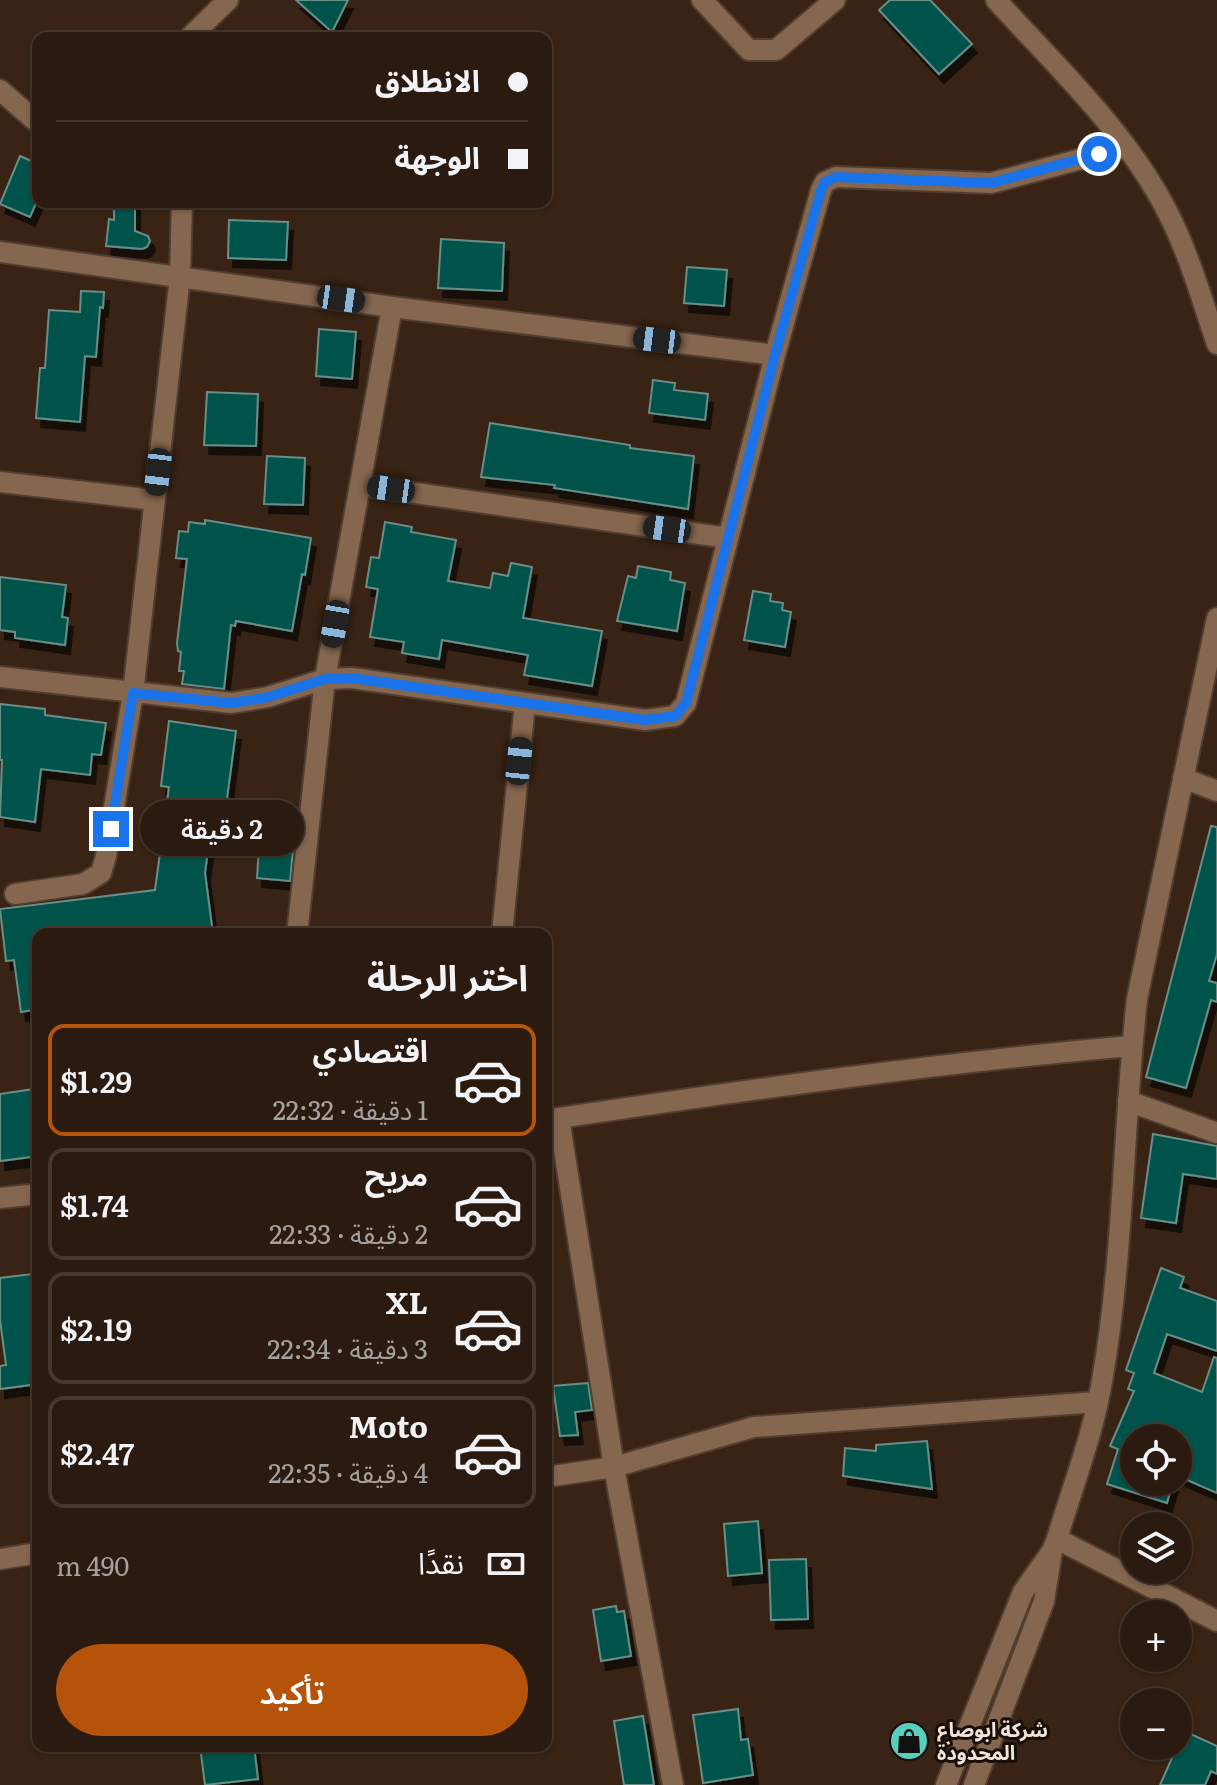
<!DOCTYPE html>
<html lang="ar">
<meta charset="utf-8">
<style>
body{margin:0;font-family:Literata,"Noto Sans Arabic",serif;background:#322318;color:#f1f3f6;direction:rtl;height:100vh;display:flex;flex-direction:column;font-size:30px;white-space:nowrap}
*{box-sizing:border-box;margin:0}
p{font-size:26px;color:#a5a19e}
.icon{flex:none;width:44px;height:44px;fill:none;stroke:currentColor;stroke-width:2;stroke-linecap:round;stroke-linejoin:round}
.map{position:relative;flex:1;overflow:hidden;direction:ltr}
.details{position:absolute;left:32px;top:928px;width:520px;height:824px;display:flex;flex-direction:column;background:#2a1a0f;border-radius:16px;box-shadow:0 2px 6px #0004,0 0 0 2px #46382f;direction:rtl}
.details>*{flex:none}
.banner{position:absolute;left:32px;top:32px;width:520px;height:176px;border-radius:16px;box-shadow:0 2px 6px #0004,0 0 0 2px #46382f;direction:rtl;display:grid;align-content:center;height:176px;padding:0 24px;background:#2a1a0f}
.fabs{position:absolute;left:1120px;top:1424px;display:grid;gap:16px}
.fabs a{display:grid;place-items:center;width:72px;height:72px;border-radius:50%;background:#2a1a0f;box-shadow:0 2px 6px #0004,0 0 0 2px #46382f;font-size:40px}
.end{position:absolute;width:36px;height:36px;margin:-18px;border:10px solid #1a73e8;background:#fff;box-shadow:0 0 0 4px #fff}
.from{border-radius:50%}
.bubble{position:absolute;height:56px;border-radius:28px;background:#2a1a0f;box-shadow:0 2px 6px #0004,0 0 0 2px #46382f;font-size:26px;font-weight:600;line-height:56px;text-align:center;direction:rtl}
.car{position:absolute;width:24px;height:48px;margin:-24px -12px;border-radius:10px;box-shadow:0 0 6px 2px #0007;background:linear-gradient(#222 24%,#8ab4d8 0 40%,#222 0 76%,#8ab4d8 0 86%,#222 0)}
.banner b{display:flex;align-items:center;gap:28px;height:76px;font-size:30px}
.banner b+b{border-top:2px solid #46382f}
.banner i{width:20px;height:20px;background:#f1f3f6}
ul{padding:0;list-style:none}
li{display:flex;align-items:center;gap:24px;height:112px;margin:0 16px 12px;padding:0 8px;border:4px solid #46382f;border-radius:16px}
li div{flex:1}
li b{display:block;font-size:30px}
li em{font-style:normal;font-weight:600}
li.on{border-color:#b45309}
li>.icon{width:72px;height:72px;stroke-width:1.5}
h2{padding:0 24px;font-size:36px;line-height:96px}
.pay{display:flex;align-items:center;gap:20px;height:88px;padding:0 24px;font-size:30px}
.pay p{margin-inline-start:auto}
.action{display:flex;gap:16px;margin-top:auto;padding:16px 24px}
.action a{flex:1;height:92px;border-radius:48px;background:#b45309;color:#fff;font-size:32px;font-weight:600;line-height:92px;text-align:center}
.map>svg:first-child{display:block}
.building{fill:#00534b;stroke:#698d87;stroke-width:2;filter:url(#shadow)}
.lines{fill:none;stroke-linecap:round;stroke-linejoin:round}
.minor-casing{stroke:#523e30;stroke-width:24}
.tertiary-casing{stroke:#523e30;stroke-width:24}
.minor{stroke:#85664e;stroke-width:20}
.tertiary{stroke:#85664e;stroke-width:20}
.route{stroke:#1a73e8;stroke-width:10}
.labels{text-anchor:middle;stroke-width:6;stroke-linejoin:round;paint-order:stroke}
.poi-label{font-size:20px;font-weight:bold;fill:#f2e4da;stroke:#180f08;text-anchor:start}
</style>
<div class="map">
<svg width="1217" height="1785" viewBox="0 0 1217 1785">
<defs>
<filter id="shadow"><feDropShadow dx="5" dy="9" stdDeviation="0" flood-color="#0009"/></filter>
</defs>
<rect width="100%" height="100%" fill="#382314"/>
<!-- building -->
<path class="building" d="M 296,0 L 348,0 L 332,32 Z
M 890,0 L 930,0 L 972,44 L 939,74 L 879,10 Z
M 20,156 L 38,164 L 38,199 L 30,217 L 0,204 Z
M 114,202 L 135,202 L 135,231 L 148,236 L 150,241 L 147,247 L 142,249 L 106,246 L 109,219 L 114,220 Z
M 229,220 L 288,222 L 286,260 L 228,258 Z
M 441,239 L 504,243 L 502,291 L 438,288 Z
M 687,267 L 727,270 L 724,306 L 684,303 Z
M 81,291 L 104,292 L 103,308 L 100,307 L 96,357 L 85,356 L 80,422 L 36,418 L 40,368 L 45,368 L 49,310 L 80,312 Z
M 319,329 L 356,332 L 352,379 L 316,376 Z
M 653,380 L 675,383 L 674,390 L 708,394 L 705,420 L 649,413 Z
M 207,392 L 258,394 L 256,446 L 204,445 Z
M 490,423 L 630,445 L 630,448 L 694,456 L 688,509 L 554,488 L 555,485 L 481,477 Z
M 267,456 L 305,458 L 303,505 L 264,504 Z
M 205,520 L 311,538 L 305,575 L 302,574 L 292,631 L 236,621 L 235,626 L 231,625 L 224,689 L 182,684 L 184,671 L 179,671 L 181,652 L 178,651 L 177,643 L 187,559 L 176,558 L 179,531 L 188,532 L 189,522 L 205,524 Z
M 385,522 L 412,527 L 411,532 L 456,540 L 448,581 L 490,588 L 493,573 L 508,576 L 511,563 L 532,567 L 523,618 L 602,631 L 592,686 L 524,675 L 528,655 L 442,640 L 439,659 L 402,653 L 404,642 L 370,637 L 378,589 L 366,587 L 371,557 L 379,558 Z
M 638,566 L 671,572 L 670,580 L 685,583 L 677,631 L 617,621 L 628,576 L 636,578 Z
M 0,577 L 66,585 L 62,617 L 68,618 L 65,645 L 15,638 L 15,632 L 0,630 Z
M 753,591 L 771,594 L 770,601 L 783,603 L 782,610 L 791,612 L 785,647 L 744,640 Z
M 0,704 L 45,709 L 45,715 L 106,723 L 101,755 L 92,754 L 90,775 L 41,769 L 35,822 L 0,817 L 2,760 L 0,760 Z
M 169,721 L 236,731 L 226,806 L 254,809 L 253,818 L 262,819 L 259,841 L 210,835 L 205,873 L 213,934 L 38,934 L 38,1009 L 21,1012 L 14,960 L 6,961 L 0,909 L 155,890 L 169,787 L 161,786 Z
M 1211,826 L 1217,827 L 1217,954 L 1209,981 L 1217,983 L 1217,1002 L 1211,1000 L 1186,1088 L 1146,1077 Z
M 259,846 L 293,849 L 290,881 L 257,878 Z
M 34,1089 L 38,1117 L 38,1156 L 0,1161 L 0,1094 Z
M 1153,1134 L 1217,1146 L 1217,1179 L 1183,1174 L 1176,1223 L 1141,1218 Z
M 1161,1268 L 1184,1277 L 1180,1288 L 1217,1301 L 1217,1351 L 1167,1334 L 1154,1373 L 1202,1392 L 1214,1357 L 1217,1358 L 1217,1493 L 1178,1476 L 1178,1438 L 1134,1438 L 1134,1482 L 1173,1482 L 1167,1503 L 1107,1484 L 1118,1449 L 1110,1446 L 1134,1391 L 1128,1389 L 1134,1373 L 1126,1370 Z
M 32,1274 L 34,1288 L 38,1288 L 38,1384 L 0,1389 L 0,1366 L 6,1365 L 0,1320 L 0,1278 Z
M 588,1383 L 592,1410 L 575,1412 L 578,1435 L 560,1436 L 553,1386 Z
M 927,1441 L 932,1489 L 843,1476 L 845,1448 L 876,1451 L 876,1445 Z
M 758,1521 L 762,1573 L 728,1576 L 724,1524 Z
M 806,1559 L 808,1619 L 771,1620 L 769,1560 Z
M 616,1606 L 617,1612 L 624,1611 L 631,1656 L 601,1661 L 593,1610 Z
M 738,1709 L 741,1740 L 748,1739 L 753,1775 L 703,1783 L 693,1715 Z
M 643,1716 L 654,1785 L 624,1785 L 614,1721 Z
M 1184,1731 L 1217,1746 L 1217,1774 L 1211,1771 L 1205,1785 L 1160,1785 Z
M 200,1746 L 254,1746 L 258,1779 L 205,1785 Z"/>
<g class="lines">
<defs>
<path id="minor" d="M 702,0 L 749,50 L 776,50 L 835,0
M 189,38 L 228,0
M 0,90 L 38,123
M 0,252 L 392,307 L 775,355
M 0,482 L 154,500
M 360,485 L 728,538
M 0,677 L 232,703 L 268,697 L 325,679 L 352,678 L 645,720 L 675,716 L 686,703 L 775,355 L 821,190 L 825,182 L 836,177 L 991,183 L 1126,147
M 1183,778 L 1217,791
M 15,894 L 83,884 L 101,873 L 106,856 L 133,693 L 180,276 L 182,202
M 297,934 L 325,679 L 392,307
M 502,934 L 525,703
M 1128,1101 L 1217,1133
M 559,1118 L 614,1467 L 673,1785
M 546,1120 C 740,1091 935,1063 1131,1046
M 0,1198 L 38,1194
M 546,1477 L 614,1467 L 754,1427 L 1097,1402
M 1057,1539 L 1217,1621
M 0,1559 L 38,1553"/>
<path id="tertiary" d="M 996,0 C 1056,66 1127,132 1168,213 C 1189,254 1202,300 1217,344
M 946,1785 L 1023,1592 L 1052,1551 L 1057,1539 C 1072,1488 1093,1435 1102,1381 C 1124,1255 1123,1126 1137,999 L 1217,618
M 974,1785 L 1044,1601 L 1052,1551"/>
</defs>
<!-- minor casing -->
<use href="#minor" class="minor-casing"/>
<!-- tertiary casing -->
<use href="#tertiary" class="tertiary-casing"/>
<!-- minor -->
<use href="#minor" class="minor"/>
<!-- tertiary -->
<use href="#tertiary" class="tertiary"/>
</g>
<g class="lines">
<!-- route -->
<path class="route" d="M 111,829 L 133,693 L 232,703 L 268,697 L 325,679 L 352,678 L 645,720 L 675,716 L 686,703 L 775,355 L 821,190 L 825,182 L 836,177 L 991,183 L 1099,154"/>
</g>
<!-- icons -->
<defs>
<symbol id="shop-disc" viewBox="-11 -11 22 22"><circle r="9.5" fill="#58cebf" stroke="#180f08"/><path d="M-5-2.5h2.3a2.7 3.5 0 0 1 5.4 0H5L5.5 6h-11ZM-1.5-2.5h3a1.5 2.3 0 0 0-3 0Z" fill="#111"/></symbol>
</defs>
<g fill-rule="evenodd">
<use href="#shop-disc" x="887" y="1719" width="44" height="44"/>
</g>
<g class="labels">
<!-- poi labels -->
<g class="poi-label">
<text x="937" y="1737">شركة ابوصاع<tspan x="937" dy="23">المحدودة</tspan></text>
</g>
</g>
</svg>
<div class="fabs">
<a><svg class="icon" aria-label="locate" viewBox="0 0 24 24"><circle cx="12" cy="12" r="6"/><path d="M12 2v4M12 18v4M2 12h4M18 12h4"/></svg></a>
<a><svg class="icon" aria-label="layers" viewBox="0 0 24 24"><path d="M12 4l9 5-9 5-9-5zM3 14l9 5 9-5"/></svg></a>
<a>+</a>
<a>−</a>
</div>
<i class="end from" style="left:1099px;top:154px"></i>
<i class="end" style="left:111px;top:829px"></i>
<div class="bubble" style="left:140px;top:800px;width:164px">2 دقيقة</div>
<i class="car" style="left:341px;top:299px;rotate:98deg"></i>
<i class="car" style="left:657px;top:340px;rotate:277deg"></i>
<i class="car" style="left:158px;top:472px;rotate:187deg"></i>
<i class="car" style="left:391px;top:489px;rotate:278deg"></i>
<i class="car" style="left:667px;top:529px;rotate:278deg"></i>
<i class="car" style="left:335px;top:624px;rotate:190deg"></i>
<i class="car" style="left:519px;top:761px;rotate:6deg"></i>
<div class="banner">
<b><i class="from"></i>الانطلاق</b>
<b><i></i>الوجهة</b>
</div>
<section class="details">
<h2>اختر الرحلة</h2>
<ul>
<li class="on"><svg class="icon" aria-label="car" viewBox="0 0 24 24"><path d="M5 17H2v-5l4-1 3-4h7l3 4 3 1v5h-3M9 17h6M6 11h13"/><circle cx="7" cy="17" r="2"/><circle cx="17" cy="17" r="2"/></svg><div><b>اقتصادي</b><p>1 دقيقة · 22:32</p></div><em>$1.29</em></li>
<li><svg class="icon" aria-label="car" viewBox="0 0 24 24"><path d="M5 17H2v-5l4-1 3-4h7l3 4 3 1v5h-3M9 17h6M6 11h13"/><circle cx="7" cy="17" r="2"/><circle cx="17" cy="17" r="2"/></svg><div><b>مريح</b><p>2 دقيقة · 22:33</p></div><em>$1.74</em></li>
<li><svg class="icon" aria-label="car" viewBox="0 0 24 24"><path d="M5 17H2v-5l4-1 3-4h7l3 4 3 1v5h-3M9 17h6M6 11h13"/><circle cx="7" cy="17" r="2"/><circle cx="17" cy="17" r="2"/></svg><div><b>XL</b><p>3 دقيقة · 22:34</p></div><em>$2.19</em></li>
<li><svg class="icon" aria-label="car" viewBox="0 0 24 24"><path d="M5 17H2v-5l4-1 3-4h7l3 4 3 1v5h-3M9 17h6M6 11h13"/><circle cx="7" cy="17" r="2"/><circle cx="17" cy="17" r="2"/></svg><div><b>Moto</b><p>4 دقيقة · 22:35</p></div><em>$2.47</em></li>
</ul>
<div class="pay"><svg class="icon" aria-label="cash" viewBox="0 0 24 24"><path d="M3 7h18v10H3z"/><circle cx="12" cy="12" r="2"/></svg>نقدًا<p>490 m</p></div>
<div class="action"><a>تأكيد</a></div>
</section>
</div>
